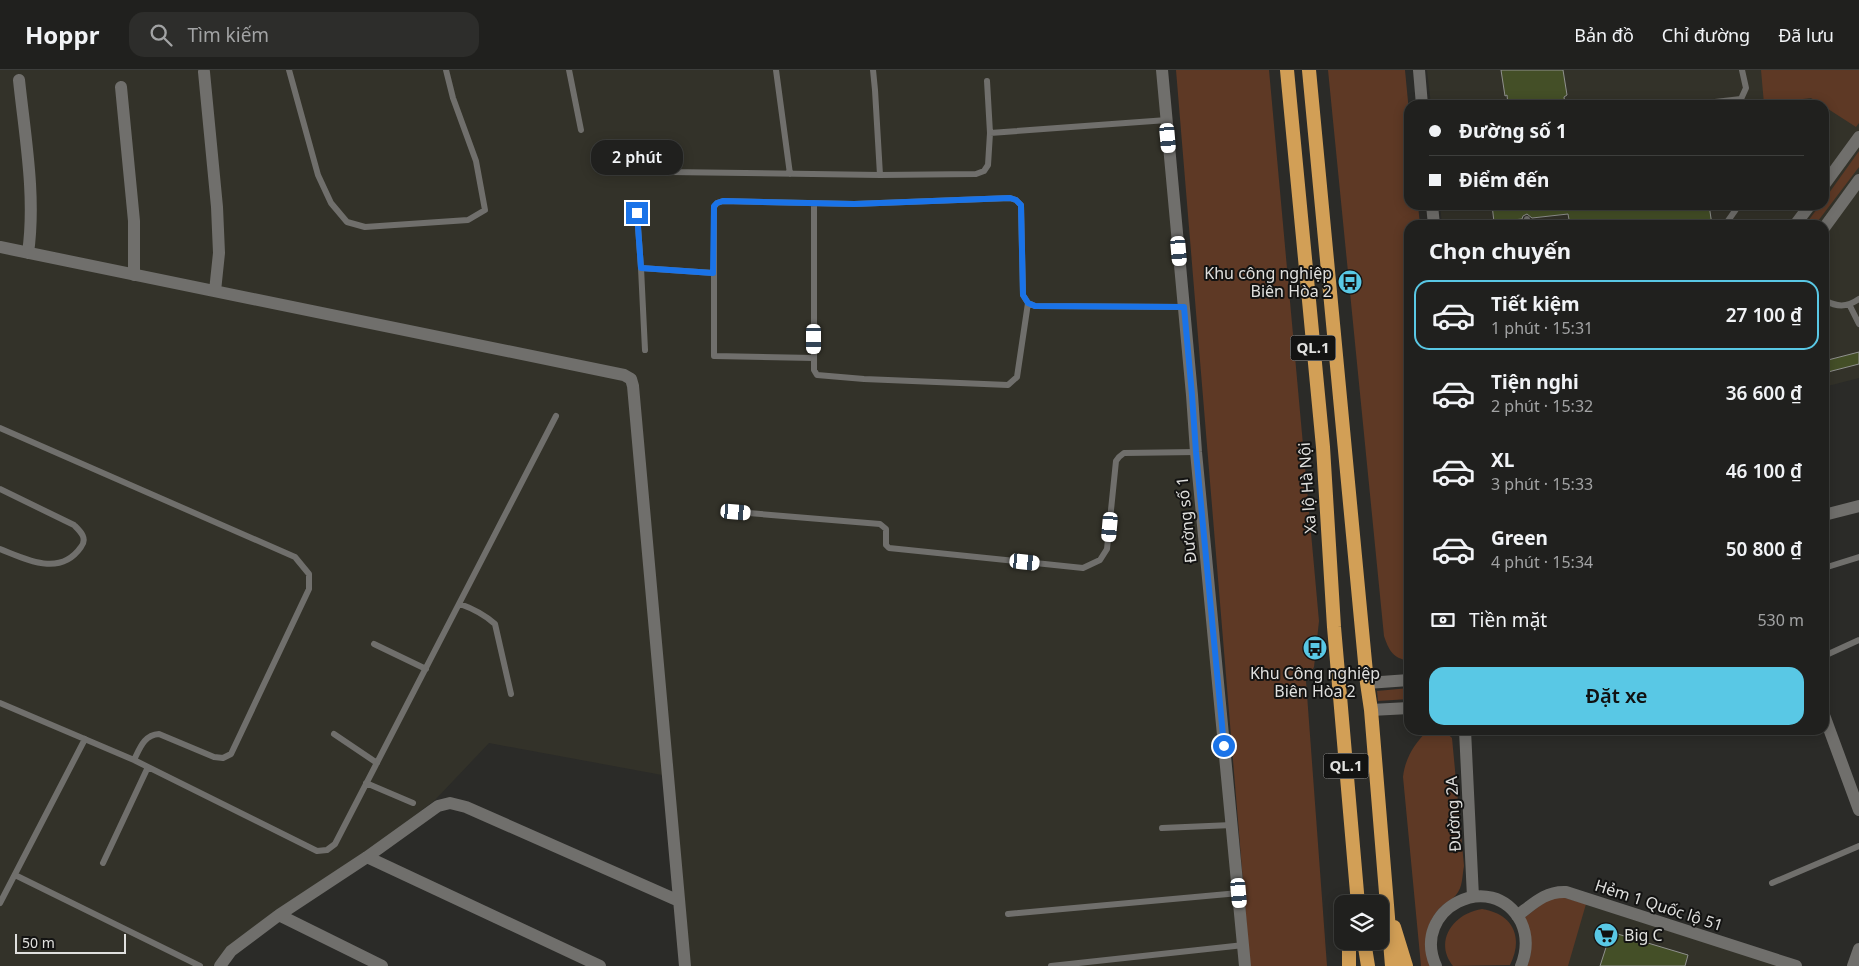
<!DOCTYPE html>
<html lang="vi">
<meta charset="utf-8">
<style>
body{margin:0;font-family:"Noto Sans",sans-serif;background:#2d2d2b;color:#f1f3f6;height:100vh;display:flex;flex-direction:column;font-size:19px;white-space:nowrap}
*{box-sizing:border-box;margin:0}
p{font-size:16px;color:#a2a3a4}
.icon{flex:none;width:28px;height:28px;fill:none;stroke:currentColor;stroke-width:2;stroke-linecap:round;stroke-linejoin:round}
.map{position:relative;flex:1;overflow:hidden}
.sheet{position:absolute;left:1404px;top:150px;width:425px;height:515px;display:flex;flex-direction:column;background:#20201e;border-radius:15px;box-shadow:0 2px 12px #0003,0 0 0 1px #3d3e3c}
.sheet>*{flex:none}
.top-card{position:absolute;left:1404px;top:30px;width:425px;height:110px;border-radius:15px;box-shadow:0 2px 12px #0003,0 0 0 1px #3d3e3c;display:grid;align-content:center;height:110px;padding:0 25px;background:#20201e}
.buttons{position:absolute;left:1334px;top:825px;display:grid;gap:10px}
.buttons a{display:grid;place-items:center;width:55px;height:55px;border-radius:10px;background:#20201e;box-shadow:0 2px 12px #0003,0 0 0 1px #3d3e3c;font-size:25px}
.scale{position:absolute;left:15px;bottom:12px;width:111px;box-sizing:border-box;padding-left:5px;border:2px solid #e0e0de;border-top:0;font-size:14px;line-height:18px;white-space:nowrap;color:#e0e0de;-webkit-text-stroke:4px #131312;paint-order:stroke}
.end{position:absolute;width:22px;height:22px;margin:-11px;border:6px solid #1a73e8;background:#fff;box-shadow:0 0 0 2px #fff}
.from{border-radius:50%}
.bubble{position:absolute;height:35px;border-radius:15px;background:#20201e;box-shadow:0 2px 12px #0003,0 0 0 1px #3d3e3c;font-size:16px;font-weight:600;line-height:35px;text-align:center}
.car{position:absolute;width:15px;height:30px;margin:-15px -8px;border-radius:6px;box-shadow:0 0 4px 1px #0007;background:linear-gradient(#fff 24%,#345 0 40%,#fff 0 76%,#345 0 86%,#fff 0)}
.top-card b{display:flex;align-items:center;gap:18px;height:48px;font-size:19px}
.top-card b+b{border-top:1px solid #3d3e3c}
.top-card i{width:12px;height:12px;background:#f1f3f6}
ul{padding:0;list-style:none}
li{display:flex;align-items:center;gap:15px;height:70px;margin:0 10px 8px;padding:0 15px;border:2px solid transparent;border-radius:15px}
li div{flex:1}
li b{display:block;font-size:19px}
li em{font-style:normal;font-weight:600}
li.selected{border-color:#59c8e5}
li>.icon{width:45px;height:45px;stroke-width:1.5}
h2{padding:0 25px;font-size:22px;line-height:60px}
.pay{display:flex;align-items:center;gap:12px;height:55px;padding:0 25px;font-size:19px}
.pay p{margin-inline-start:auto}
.action{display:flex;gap:10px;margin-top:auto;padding:10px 25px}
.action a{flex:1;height:58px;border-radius:15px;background:#59c8e5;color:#111;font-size:20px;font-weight:600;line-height:58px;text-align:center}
header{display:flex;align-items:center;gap:30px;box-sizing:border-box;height:70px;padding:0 25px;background:#20201e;border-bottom:1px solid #3d3e3c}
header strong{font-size:24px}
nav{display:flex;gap:28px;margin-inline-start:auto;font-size:18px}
.search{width:350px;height:45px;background:#2d2d2b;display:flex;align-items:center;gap:12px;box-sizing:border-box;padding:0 18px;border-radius:15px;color:#a2a3a4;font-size:19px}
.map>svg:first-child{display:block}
.built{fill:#333229}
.green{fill:#5e3925}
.building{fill:#444f27;stroke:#90918e}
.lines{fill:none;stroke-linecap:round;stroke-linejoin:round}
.service{stroke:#706f6c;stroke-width:6}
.minor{stroke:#706f6c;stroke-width:12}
.tertiary{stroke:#706f6c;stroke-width:12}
.trunk{stroke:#d29f56;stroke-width:14}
.route{stroke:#1a73e8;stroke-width:6}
.labels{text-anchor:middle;stroke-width:4;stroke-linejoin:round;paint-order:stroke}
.shield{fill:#131312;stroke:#a2a2a1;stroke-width:1}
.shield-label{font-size:15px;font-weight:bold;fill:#e0e0de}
.poi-label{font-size:16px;fill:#e0e0de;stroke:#131312;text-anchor:end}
.street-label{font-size:16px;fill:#e0e0de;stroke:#131312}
</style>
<header>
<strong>Hoppr</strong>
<div class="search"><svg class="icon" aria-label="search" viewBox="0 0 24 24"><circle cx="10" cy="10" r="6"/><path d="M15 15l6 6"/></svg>Tìm kiếm</div>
<nav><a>Bản đồ</a><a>Chỉ đường</a><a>Đã lưu</a></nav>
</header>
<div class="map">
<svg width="1859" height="896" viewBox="0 0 1859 896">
<rect width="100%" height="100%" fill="#2b2b28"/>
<!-- built -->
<path class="built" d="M 0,0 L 1157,0 L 1240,896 L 691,896 L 673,707 L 489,673 L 435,730 L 364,784 L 228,877 L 213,896 L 0,896 Z
M 1427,0 L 1859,0 L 1859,308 L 1824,317 L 1824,155 L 1442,155 L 1440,135 L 1824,135 L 1824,35 L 1431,35 Z
M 1565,828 L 1780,896 L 1527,896 L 1530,890 L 1532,873 Z"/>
<!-- green -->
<path class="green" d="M 1176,0 L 1269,0 L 1319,551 L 1314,597 L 1306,611 L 1327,896 L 1250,896 Z
M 1328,0 L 1405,0 L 1409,42 L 1409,135 L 1418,135 L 1420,155 L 1409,155 L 1409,591 C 1393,588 1389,581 1384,566 Z
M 1761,0 L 1859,0 L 1859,53 L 1856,57 L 1811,28 L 1764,34 Z
M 1859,81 L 1859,97 L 1815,155 L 1805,155 L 1820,135 L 1824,135 L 1824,130 Z
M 1409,618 L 1409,629 L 1378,631 L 1377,621 Z
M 1428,660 L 1443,660 L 1452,668 L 1464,796 C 1462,806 1463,817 1456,825 C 1452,830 1444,833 1440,838 C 1425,853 1422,877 1431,896 L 1421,896 L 1403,707 C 1405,688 1415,673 1428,660 Z
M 1556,827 L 1565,828 L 1586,834 L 1568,896 L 1527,896 C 1535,879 1529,865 1524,848 L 1546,831 Z
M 1482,839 C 1513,844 1524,867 1510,895 L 1453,896 C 1433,871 1454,843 1482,839 Z"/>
<!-- building -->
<path class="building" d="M 1501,0 L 1563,0 L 1567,25 L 1564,27 L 1565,35 L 1508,35 L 1507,25 L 1505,26 Z
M 1492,135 L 1709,135 L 1712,155 L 1570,155 L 1568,144 L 1532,148 L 1527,144 L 1523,146 L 1522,149 L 1494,152 Z
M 1859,282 L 1859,294 L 1824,303 L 1824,291 Z
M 1611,862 L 1688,885 L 1685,896 L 1600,896 Z"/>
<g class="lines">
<!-- service -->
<path class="service" d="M 289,0 L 318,105 L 331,133 L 347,152 L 365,157 L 468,150 L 485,140 L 476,91 L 453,28 L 446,0
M 569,0 L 581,60
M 776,0 L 790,104
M 1689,35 L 1741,29 L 1746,18 L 1742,0
M 990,63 L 1167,50
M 659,78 L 665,97 L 669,102 L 880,105 L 875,20 L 873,0
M 880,105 L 976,104 L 984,101 L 988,95 L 990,63 L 987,11
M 814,133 L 814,300 L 817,305 L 864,309 L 1008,315 L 1017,307 L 1028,233
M 637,143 L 641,198
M 1527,149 L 1528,155
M 1725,155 L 1739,135
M 1824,230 C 1837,237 1846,238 1859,229
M 1850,236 L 1859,254
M 645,280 L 641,198 L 713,203
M 814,288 L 714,286 L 714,137 L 717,133 L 723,131 L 854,134 L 1010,128 L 1016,130 L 1021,135 L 1023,225 L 1028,233 L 1035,236 L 1184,237
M 0,358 L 295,487 L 309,504 L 309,519 L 231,684 L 223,688 L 214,687 L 159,664 C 144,665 140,678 134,690
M 0,419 L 74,455 C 80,461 88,468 81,477 C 60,507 28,490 0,479
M 736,442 L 880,454 L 886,459 L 886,475 L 889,478 L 1083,498 L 1100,490 L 1107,479 L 1116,391 L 1119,387 L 1124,383 L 1196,382
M 1824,498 L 1859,487
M 460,534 C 474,539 484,544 495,554 L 511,624
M 374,574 L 426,599
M 1824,586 L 1859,570
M 0,633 L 134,690 L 317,781 L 327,780 L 335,774 L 556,346
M 334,664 L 377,693
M 366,713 L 413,733
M 1162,758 L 1232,755
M 103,793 L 148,697
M 15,805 L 200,896
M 1772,813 L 1859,776
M 0,833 L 85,669
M 1008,844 L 1239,823
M 1051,896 L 1244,875"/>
<!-- minor -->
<path class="minor" d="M 1162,0 L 1192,325 L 1196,382 L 1245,896
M 204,2 L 217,137 L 219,183 L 215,221
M 19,10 C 25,67 36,126 28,183
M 121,17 L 134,151 L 134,205
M 0,177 L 624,305 L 631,309 L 633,316 L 685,896
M 1824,445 L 1859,436
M 1824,645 L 1859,740
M 1465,660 L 1473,827
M 367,787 L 600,896
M 279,845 L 382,896
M 1517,846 C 1533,834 1545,821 1566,822 L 1796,896
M 220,896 L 231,881 L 279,845 L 367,787 L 438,736 L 450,733 L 466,737 L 679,831
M 1436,896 C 1410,839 1492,797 1521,852 C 1528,867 1527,881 1521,896
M 1853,896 L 1859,879"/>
<!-- tertiary -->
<path class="tertiary" d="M 1419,0 L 1422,35
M 1824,115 L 1859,67
M 1432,135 L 1434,155
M 1795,155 L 1810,135
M 1824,158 L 1859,110
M 1367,613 L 1409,610
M 1371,640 L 1409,638"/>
<!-- trunk -->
<path class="trunk" d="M 1287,0 L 1323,377 L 1334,557 L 1358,834
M 1309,0 L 1367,613 L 1371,640 L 1392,896
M 1394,857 L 1406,896
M 1349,871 L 1349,896
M 1364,871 L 1368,896"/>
</g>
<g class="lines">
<!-- route -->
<path class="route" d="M 637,143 L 641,198 L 713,203 L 714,136 L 717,133 L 723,131 L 854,134 L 1010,128 L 1016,130 L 1021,135 L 1023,225 L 1028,233 L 1035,236 L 1184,237 L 1192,325 L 1196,382 L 1224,676"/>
</g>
<!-- icons -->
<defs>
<symbol id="bus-disc" viewBox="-11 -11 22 22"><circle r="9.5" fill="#59c8e5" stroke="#131312"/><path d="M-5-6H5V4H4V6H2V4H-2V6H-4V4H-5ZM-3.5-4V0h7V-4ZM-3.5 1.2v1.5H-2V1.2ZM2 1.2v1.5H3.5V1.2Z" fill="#111"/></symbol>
<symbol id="supermarket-disc" viewBox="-11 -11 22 22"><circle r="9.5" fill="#59c8e5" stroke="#131312"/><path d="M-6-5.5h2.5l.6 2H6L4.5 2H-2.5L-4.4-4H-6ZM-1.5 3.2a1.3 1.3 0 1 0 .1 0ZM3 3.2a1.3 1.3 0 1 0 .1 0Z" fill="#111"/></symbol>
</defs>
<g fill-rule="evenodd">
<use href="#bus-disc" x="1336" y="198" width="28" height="28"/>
<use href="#bus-disc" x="1301" y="564" width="28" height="28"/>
<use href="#supermarket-disc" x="1592" y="851" width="28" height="28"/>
</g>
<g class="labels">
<!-- shield labels -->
<g class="shield">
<rect x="1290.5" y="265.5" width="45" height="25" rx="4"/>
<rect x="1323.5" y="683.5" width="45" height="25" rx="4"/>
</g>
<g class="shield-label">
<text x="1313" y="283">QL.1</text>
<text x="1346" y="701">QL.1</text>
</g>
<!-- poi labels -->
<g class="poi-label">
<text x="1332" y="209">Khu công nghiệp<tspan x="1332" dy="18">Biên Hòa 2</tspan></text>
<text x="1315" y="609" text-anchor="middle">Khu Công nghiệp<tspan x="1315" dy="18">Biên Hòa 2</tspan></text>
<text x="1624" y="871" text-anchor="start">Big C</text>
</g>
<!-- street labels -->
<g class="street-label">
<text transform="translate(1307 418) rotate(-94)" y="6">Xa lộ Hà Nội</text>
<text transform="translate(1186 450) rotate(-96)" y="6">Đường số 1</text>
<text transform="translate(1453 744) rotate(-93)" y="6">Đường 2A</text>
<text transform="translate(1659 835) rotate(18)" y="6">Hẻm 1 Quốc lộ 51</text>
</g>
</g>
</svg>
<div class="buttons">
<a><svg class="icon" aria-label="layers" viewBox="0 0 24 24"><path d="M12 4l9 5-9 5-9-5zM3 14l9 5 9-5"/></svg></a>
</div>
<div class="scale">50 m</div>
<i class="end from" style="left:1224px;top:676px"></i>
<i class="end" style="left:637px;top:143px"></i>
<div class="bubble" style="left:591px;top:70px;width:92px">2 phút</div>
<i class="car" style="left:1168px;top:68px;rotate:175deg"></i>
<i class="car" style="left:1179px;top:181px;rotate:175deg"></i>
<i class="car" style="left:814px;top:269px;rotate:180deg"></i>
<i class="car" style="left:736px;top:442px;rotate:95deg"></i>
<i class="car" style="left:1110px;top:457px;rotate:185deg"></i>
<i class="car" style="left:1025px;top:492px;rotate:96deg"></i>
<i class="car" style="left:1239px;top:823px;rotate:175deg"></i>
<div class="top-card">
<b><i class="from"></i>Đường số 1</b>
<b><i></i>Điểm đến</b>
</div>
<section class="sheet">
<h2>Chọn chuyến</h2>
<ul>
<li class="selected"><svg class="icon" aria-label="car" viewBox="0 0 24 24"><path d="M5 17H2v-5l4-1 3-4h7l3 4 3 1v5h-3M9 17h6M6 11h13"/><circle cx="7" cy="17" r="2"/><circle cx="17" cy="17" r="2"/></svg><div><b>Tiết kiệm</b><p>1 phút · 15:31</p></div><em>27 100 ₫</em></li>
<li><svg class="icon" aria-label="car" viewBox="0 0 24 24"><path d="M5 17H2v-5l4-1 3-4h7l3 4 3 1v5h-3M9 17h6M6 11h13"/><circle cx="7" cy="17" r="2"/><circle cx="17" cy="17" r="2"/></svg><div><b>Tiện nghi</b><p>2 phút · 15:32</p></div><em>36 600 ₫</em></li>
<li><svg class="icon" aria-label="car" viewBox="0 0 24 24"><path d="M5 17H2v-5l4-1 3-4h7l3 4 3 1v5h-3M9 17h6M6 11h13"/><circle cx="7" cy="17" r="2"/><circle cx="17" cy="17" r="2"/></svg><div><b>XL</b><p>3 phút · 15:33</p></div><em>46 100 ₫</em></li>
<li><svg class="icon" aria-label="car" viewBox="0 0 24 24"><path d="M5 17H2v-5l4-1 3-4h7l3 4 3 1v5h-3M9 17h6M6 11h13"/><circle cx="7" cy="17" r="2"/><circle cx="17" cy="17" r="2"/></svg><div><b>Green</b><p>4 phút · 15:34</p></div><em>50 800 ₫</em></li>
</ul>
<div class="pay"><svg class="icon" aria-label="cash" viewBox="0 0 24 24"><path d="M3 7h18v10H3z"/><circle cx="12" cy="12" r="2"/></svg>Tiền mặt<p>530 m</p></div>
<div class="action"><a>Đặt xe</a></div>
</section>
</div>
